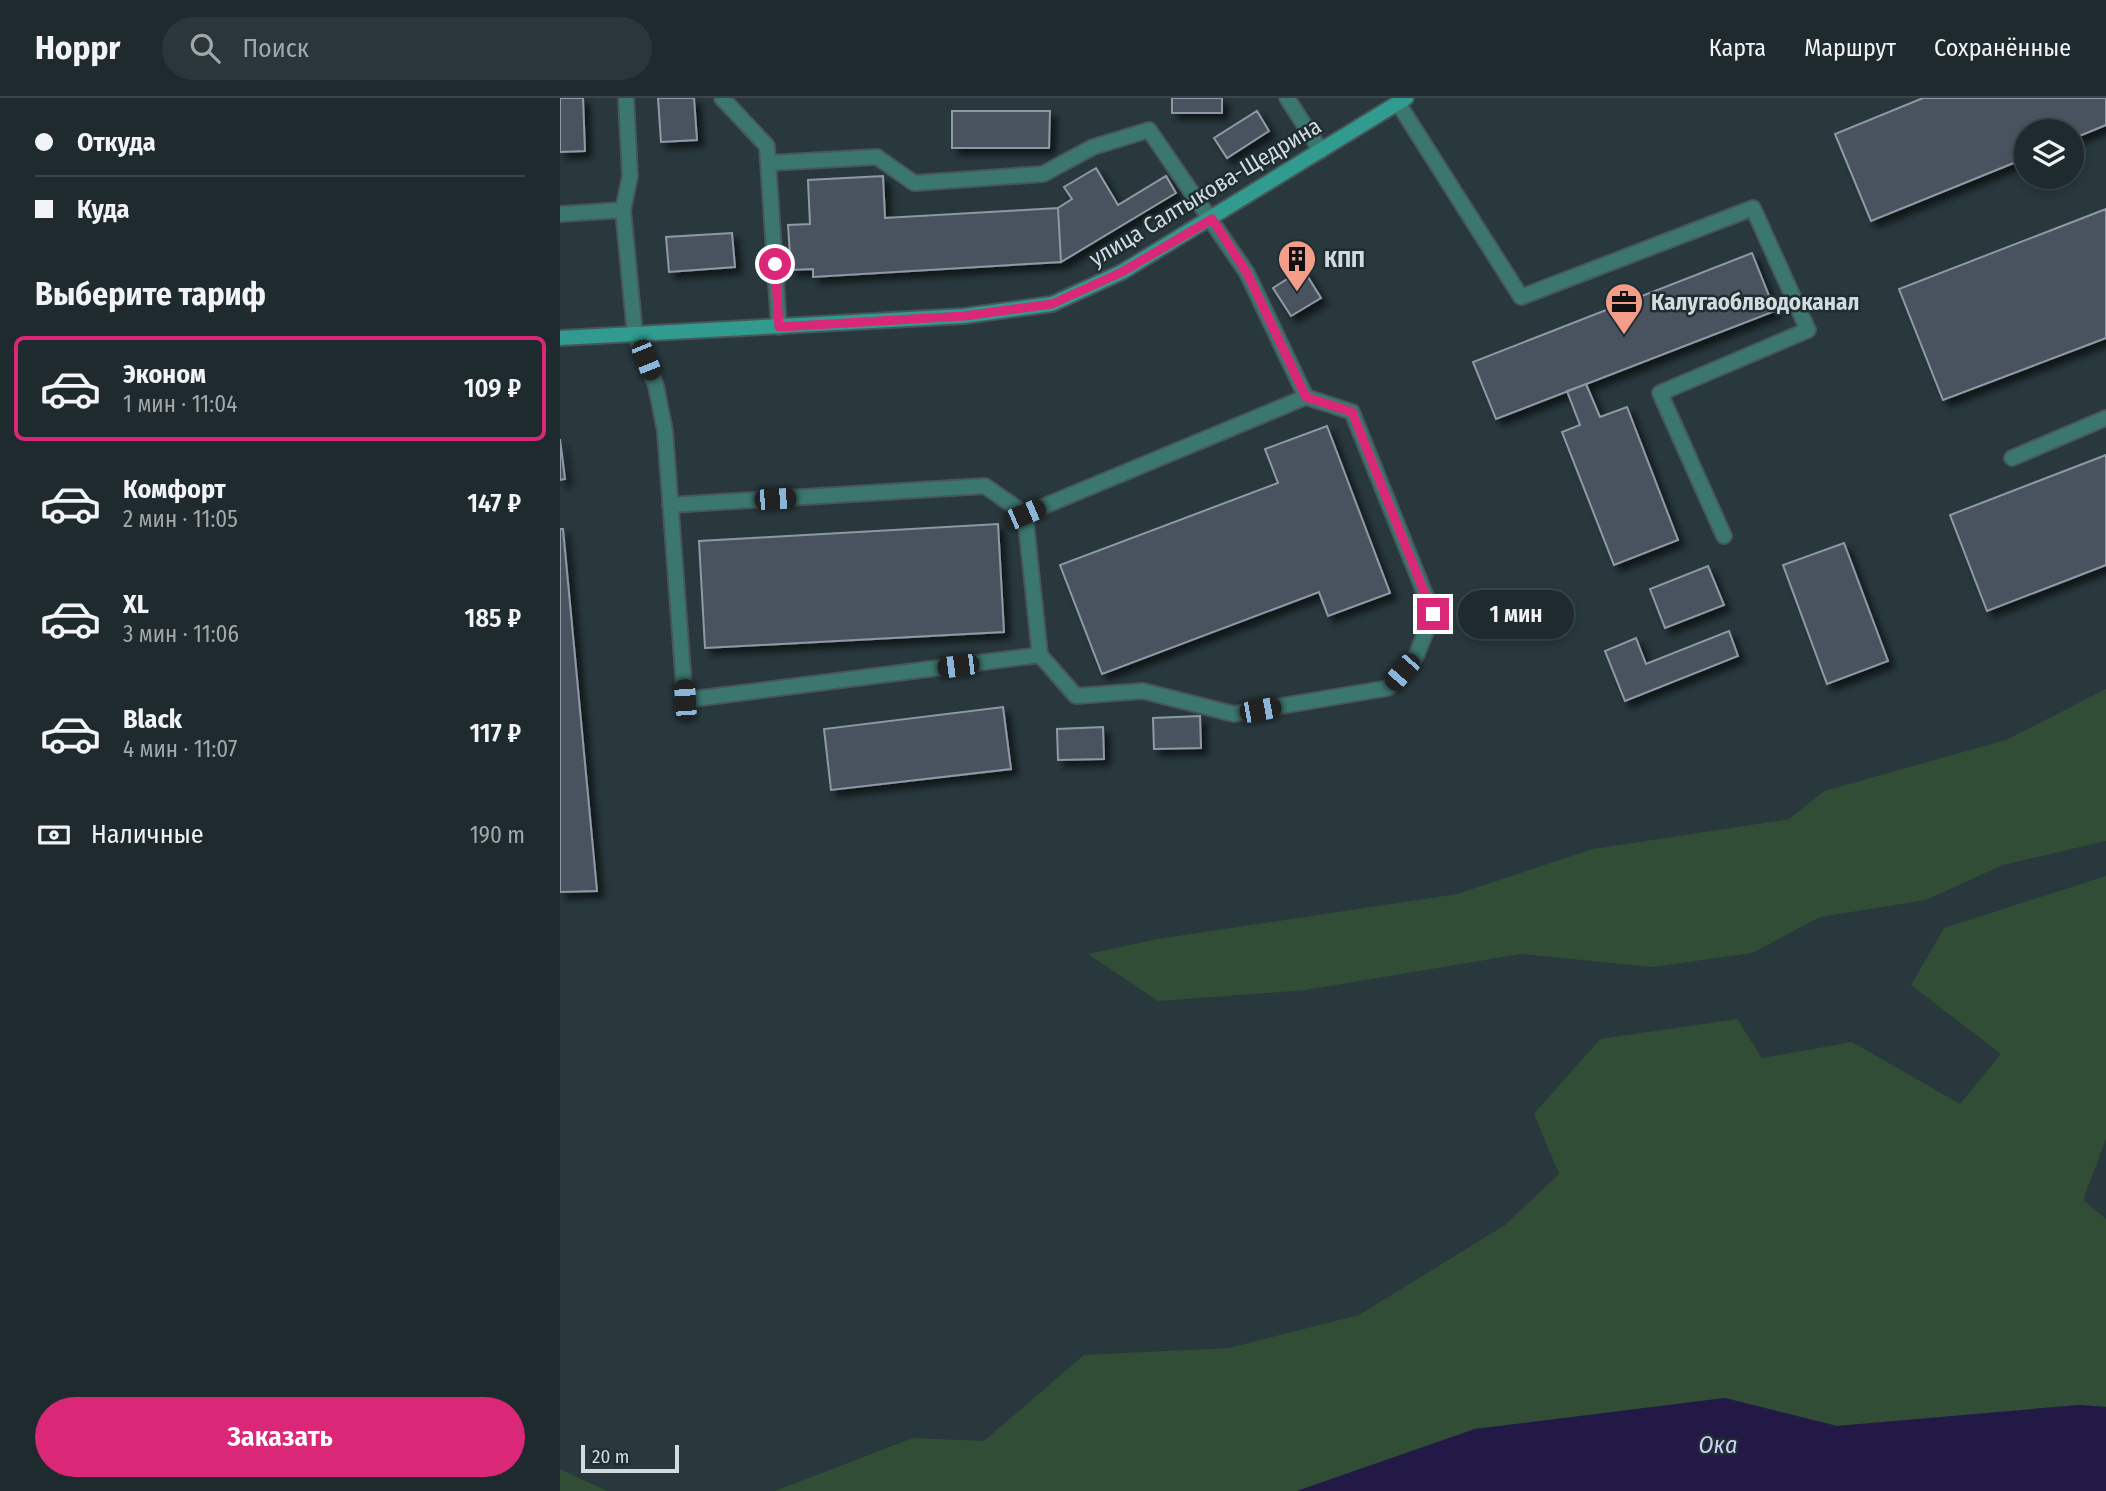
<!DOCTYPE html>
<html lang="ru">
<meta charset="utf-8">
<style>
body{margin:0;font-family:"Fira Sans Condensed",sans-serif;background:#2b363a;color:#f1f3f6;height:100vh;display:flex;flex-direction:column;font-size:26px;white-space:nowrap}
*{box-sizing:border-box;margin:0}
p{font-size:23px;color:#a1a7aa}
.icon{flex:none;width:38px;height:38px;fill:none;stroke:currentColor;stroke-width:2;stroke-linecap:round;stroke-linejoin:round}
.map{position:relative;flex:1;overflow:hidden}
.drawer{display:flex;flex-direction:column;background:#1e2a2e;width:560px}
.drawer>*{flex:none}
.hud{display:grid;align-content:center;height:154px;padding:0 35px;background:#1e2a2e}
.tools{position:absolute;left:1454px;top:21px;display:grid;gap:14px}
.tools a{display:grid;place-items:center;width:70px;height:70px;border-radius:50%;background:#1e2a2e;box-shadow:0 4px 10px #0003,0 0 0 2px #3c464a;font-size:35px}
.scale{position:absolute;left:21px;bottom:18px;width:98px;box-sizing:border-box;padding-left:7px;border:4px solid #d2dcdf;border-top:0;font-size:19px;line-height:24px;white-space:nowrap;color:#d2dcdf;-webkit-text-stroke:5px #1e2e32;paint-order:stroke}
.end{position:absolute;width:32px;height:32px;margin:-16px;border:9px solid #db2777;background:#fff;box-shadow:0 0 0 4px #fff}
.from{border-radius:50%}
.bubble{position:absolute;height:49px;border-radius:24px;background:#1e2a2e;box-shadow:0 4px 10px #0003,0 0 0 2px #3c464a;font-size:23px;font-weight:600;line-height:49px;text-align:center}
.car{position:absolute;width:21px;height:42px;margin:-21px -10px;border-radius:9px;box-shadow:0 0 5px 2px #0007;background:linear-gradient(#222 24%,#8ab4d8 0 40%,#222 0 76%,#8ab4d8 0 86%,#222 0)}
.hud b{display:flex;align-items:center;gap:24px;height:66px;font-size:26px}
.hud b+b{border-top:2px solid #3c464a}
.hud i{width:18px;height:18px;background:#f1f3f6}
ul{padding:0;list-style:none}
li{display:flex;align-items:center;gap:21px;height:105px;margin:0 14px 10px;padding:0 21px;border:4px solid transparent;border-radius:10px}
li div{flex:1}
li b{display:block;font-size:26px}
li em{font-style:normal;font-weight:600}
li.current{border-color:#db2777}
li>.icon{width:63px;height:63px;stroke-width:1.5}
h2{padding:0 35px;font-size:32px;line-height:84px}
.pay{display:flex;align-items:center;gap:18px;height:77px;padding:0 35px;font-size:26px}
.pay p{margin-inline-start:auto}
.cta{display:flex;gap:14px;margin-top:auto;padding:14px 35px}
.cta a{flex:1;height:80px;border-radius:42px;background:#db2777;color:#fff;font-size:28px;font-weight:600;line-height:80px;text-align:center}
header{display:flex;align-items:center;gap:42px;box-sizing:border-box;height:98px;padding:0 35px;background:#1e2a2e;border-bottom:2px solid #3c464a}
header strong{font-size:33px}
nav{display:flex;gap:38px;margin-inline-start:auto;font-size:24px}
.search{width:490px;height:63px;background:#2b363a;display:flex;align-items:center;gap:18px;box-sizing:border-box;padding:0 24px;border-radius:38px;color:#a1a7aa;font-size:26px}
main{display:flex;flex:1;min-height:0}
.map>svg:first-child{display:block}
.green{fill:#314d36}
.water{fill:#231947}
.building{fill:#49525e;stroke:#8f99a6;stroke-width:2;filter:url(#shadow)}
.lines{fill:none;stroke-linecap:round;stroke-linejoin:round}
.lane-casing{stroke:#47565a;stroke-width:18}
.secondary-casing{stroke:#47565a;stroke-width:18}
.lane{stroke:#3b776f;stroke-width:14}
.secondary{stroke:#319b8f;stroke-width:14}
.route{stroke:#db2777;stroke-width:9}
.labels{text-anchor:middle;stroke-width:5;stroke-linejoin:round;paint-order:stroke}
.street-label{font-size:23px;fill:#d2dcdf;stroke:#1e2e32}
.poi-label{font-size:23px;font-weight:bold;fill:#d2dcdf;stroke:#1e2e32;text-anchor:start}
.water-label{font-size:24px;font-style:italic;fill:#cfcbfb;stroke:#1e2e32}
</style>
<header>
<strong>Hoppr</strong>
<div class="search"><svg class="icon" aria-label="search" viewBox="0 0 24 24"><circle cx="10" cy="10" r="6"/><path d="M15 15l6 6"/></svg>Поиск</div>
<nav><a>Карта</a><a>Маршрут</a><a>Сохранённые</a></nav>
</header>
<main>
<section class="drawer">
<div class="hud">
<b><i class="from"></i>Откуда</b>
<b><i></i>Куда</b>
</div>
<h2>Выберите тариф</h2>
<ul>
<li class="current"><svg class="icon" aria-label="car" viewBox="0 0 24 24"><path d="M5 17H2v-5l4-1 3-4h7l3 4 3 1v5h-3M9 17h6M6 11h13"/><circle cx="7" cy="17" r="2"/><circle cx="17" cy="17" r="2"/></svg><div><b>Эконом</b><p>1 мин · 11:04</p></div><em>109 ₽</em></li>
<li><svg class="icon" aria-label="car" viewBox="0 0 24 24"><path d="M5 17H2v-5l4-1 3-4h7l3 4 3 1v5h-3M9 17h6M6 11h13"/><circle cx="7" cy="17" r="2"/><circle cx="17" cy="17" r="2"/></svg><div><b>Комфорт</b><p>2 мин · 11:05</p></div><em>147 ₽</em></li>
<li><svg class="icon" aria-label="car" viewBox="0 0 24 24"><path d="M5 17H2v-5l4-1 3-4h7l3 4 3 1v5h-3M9 17h6M6 11h13"/><circle cx="7" cy="17" r="2"/><circle cx="17" cy="17" r="2"/></svg><div><b>XL</b><p>3 мин · 11:06</p></div><em>185 ₽</em></li>
<li><svg class="icon" aria-label="car" viewBox="0 0 24 24"><path d="M5 17H2v-5l4-1 3-4h7l3 4 3 1v5h-3M9 17h6M6 11h13"/><circle cx="7" cy="17" r="2"/><circle cx="17" cy="17" r="2"/></svg><div><b>Black</b><p>4 мин · 11:07</p></div><em>117 ₽</em></li>
</ul>
<div class="pay"><svg class="icon" aria-label="cash" viewBox="0 0 24 24"><path d="M3 7h18v10H3z"/><circle cx="12" cy="12" r="2"/></svg>Наличные<p>190 m</p></div>
<div class="cta"><a>Заказать</a></div>
</section>
<div class="map">
<svg width="1546" height="1393" viewBox="0 0 1546 1393">
<defs>
<filter id="shadow"><feDropShadow dx="6" dy="6" stdDeviation="3.5" flood-color="#0009"/></filter>
</defs>
<rect width="100%" height="100%" fill="#28383d"/>
<!-- green -->
<path class="green" d="M 1546,591 L 1546,743 L 1443,767 L 1366,802 L 1260,819 L 1192,855 L 1092,869 L 961,856 L 746,892 L 598,903 L 528,856 L 598,841 L 897,796 L 1033,751 L 1229,721 L 1264,693 L 1446,642 Z
M 1546,778 L 1546,1041 L 1523,1102 L 1546,1121 L 1546,1309 L 1519,1307 L 1277,1328 L 1165,1300 L 915,1331 L 737,1393 L 215,1393 L 353,1340 L 424,1343 L 524,1257 L 669,1250 L 799,1217 L 945,1127 L 999,1076 L 974,1016 L 1040,941 L 1177,921 L 1202,960 L 1292,944 L 1400,1006 L 1441,956 L 1351,887 L 1384,830 Z
M 0,1371 L 47,1393 L 0,1393 Z"/>
<!-- water -->
<path class="water" d="M 1165,1300 L 1277,1328 L 1519,1307 L 1546,1309 L 1546,1393 L 737,1393 L 915,1331 Z"/>
<!-- building -->
<path class="building" d="M 0,0 L 23,0 L 25,53 L 0,54 Z
M 98,0 L 134,0 L 137,42 L 101,44 Z
M 612,0 L 662,0 L 662,15 L 612,15 Z
M 1363,0 L 1546,0 L 1546,27 L 1512,41 L 1512,33 L 1466,33 L 1466,60 L 1311,123 L 1275,36 Z
M 392,13 L 490,13 L 489,50 L 392,50 Z
M 697,13 L 709,33 L 667,60 L 654,40 Z
M 536,70 L 558,107 L 606,78 L 616,95 L 501,164 L 498,110 L 512,101 L 504,89 Z
M 323,78 L 325,120 L 498,110 L 501,164 L 253,179 L 253,171 L 231,172 L 228,127 L 250,126 L 248,82 Z
M 1546,111 L 1546,240 L 1383,302 L 1339,191 Z
M 172,135 L 175,169 L 109,174 L 106,139 Z
M 1192,155 L 1215,213 L 936,321 L 913,264 Z
M 743,171 L 761,200 L 731,218 L 713,190 Z
M 1026,286 L 1040,319 L 1067,309 L 1118,442 L 1054,467 L 1002,334 L 1020,327 L 1007,293 Z
M 767,328 L 830,495 L 768,518 L 759,494 L 542,576 L 500,467 L 718,385 L 705,351 Z
M 0,341 L 5,381 L 0,382 Z
M 1546,357 L 1546,467 L 1427,513 L 1390,417 Z
M 438,426 L 444,534 L 145,550 L 139,443 Z
M 0,431 L 3,431 L 37,793 L 0,794 Z
M 1284,445 L 1328,563 L 1267,586 L 1223,467 Z
M 1148,468 L 1164,507 L 1105,530 L 1090,491 Z
M 1169,533 L 1178,558 L 1065,603 L 1045,553 L 1076,540 L 1086,566 Z
M 443,609 L 451,671 L 271,692 L 264,631 Z
M 640,618 L 641,650 L 594,651 L 593,620 Z
M 543,629 L 544,661 L 498,662 L 497,631 Z"/>
<g class="lines">
<defs>
<path id="lane" d="M 162,0 L 207,48 L 219,229
M 727,0 L 761,53
M 838,5 L 961,199 L 1193,110 L 1248,232 L 1100,295 L 1164,438
M 63,112 L 70,78 L 66,0
M 0,116 L 63,112 L 75,236 L 96,288 L 105,333 L 125,602 L 480,557 L 465,416 L 746,299 L 687,175 L 589,32 L 533,49 L 483,76 L 354,85 L 317,59 L 208,65
M 1452,360 L 1546,320
M 110,407 L 425,388 L 465,416
M 480,557 L 516,598 L 583,593 L 674,616 L 828,590 L 856,558 L 873,516 L 792,314 L 746,299"/>
<path id="secondary" d="M 0,240 L 404,218 L 492,206 L 562,174 L 846,0"/>
</defs>
<!-- lane casing -->
<use href="#lane" class="lane-casing"/>
<!-- secondary casing -->
<use href="#secondary" class="secondary-casing"/>
<!-- lane -->
<use href="#lane" class="lane"/>
<!-- secondary -->
<use href="#secondary" class="secondary"/>
</g>
<g class="lines">
<!-- route -->
<path class="route" d="M 215,166 L 219,229 L 404,218 L 492,206 L 562,174 L 652,121 L 687,175 L 746,299 L 792,314 L 873,516"/>
</g>
<!-- icons -->
<defs>
<symbol id="building-pin" viewBox="-11 -11 22 30"><path d="M0 17L-7.5 6A9.5 9.5 0 1 1 7.5 6Z" fill="#f49e89" stroke="#1e2e32"/><path d="M-4-6H4V6H1V3H-1V6H-4ZM-2.5-4.3h1.7v1.8h-1.7ZM.8-4.3h1.7v1.8H.8ZM-2.5-1h1.7V.8h-1.7ZM.8-1h1.7V.8H.8Z" fill="#111"/></symbol>
<symbol id="office-pin" viewBox="-11 -11 22 30"><path d="M0 17L-7.5 6A9.5 9.5 0 1 1 7.5 6Z" fill="#f49e89" stroke="#1e2e32"/><path d="M-6-3h4V-5.5h4V-3h4V5H-6ZM-1-4.5V-3h2v-1.5ZM-6 0V1H6V0Z" fill="#111"/></symbol>
</defs>
<g fill-rule="evenodd">
<use href="#building-pin" x="715" y="139" width="44" height="60"/>
<use href="#office-pin" x="1042" y="182" width="44" height="60"/>
</g>
<g class="labels">
<!-- street labels -->
<g class="street-label">
<text transform="translate(645 94) rotate(-31)" y="8">улица Салтыкова-Щедрина</text>
</g>
<!-- poi labels -->
<g class="poi-label">
<text x="764" y="169">КПП</text>
<text x="1091" y="212">Калугаоблводоканал</text>
</g>
<!-- water labels -->
<g class="water-label">
<text x="1158" y="1355">Ока</text>
</g>
</g>
</svg>
<div class="tools">
<a><svg class="icon" aria-label="layers" viewBox="0 0 24 24"><path d="M12 4l9 5-9 5-9-5zM3 14l9 5 9-5"/></svg></a>
</div>
<div class="scale">20 m</div>
<i class="end from" style="left:215px;top:166px"></i>
<i class="end" style="left:873px;top:516px"></i>
<div class="bubble" style="left:898px;top:492px;width:116px">1 мин</div>
<i class="car" style="left:86px;top:262px;rotate:158deg"></i>
<i class="car" style="left:215px;top:401px;rotate:87deg"></i>
<i class="car" style="left:465px;top:416px;rotate:67deg"></i>
<i class="car" style="left:398px;top:568px;rotate:263deg"></i>
<i class="car" style="left:842px;top:574px;rotate:221deg"></i>
<i class="car" style="left:125px;top:602px;rotate:356deg"></i>
<i class="car" style="left:700px;top:612px;rotate:80deg"></i>
</div>
</main>
